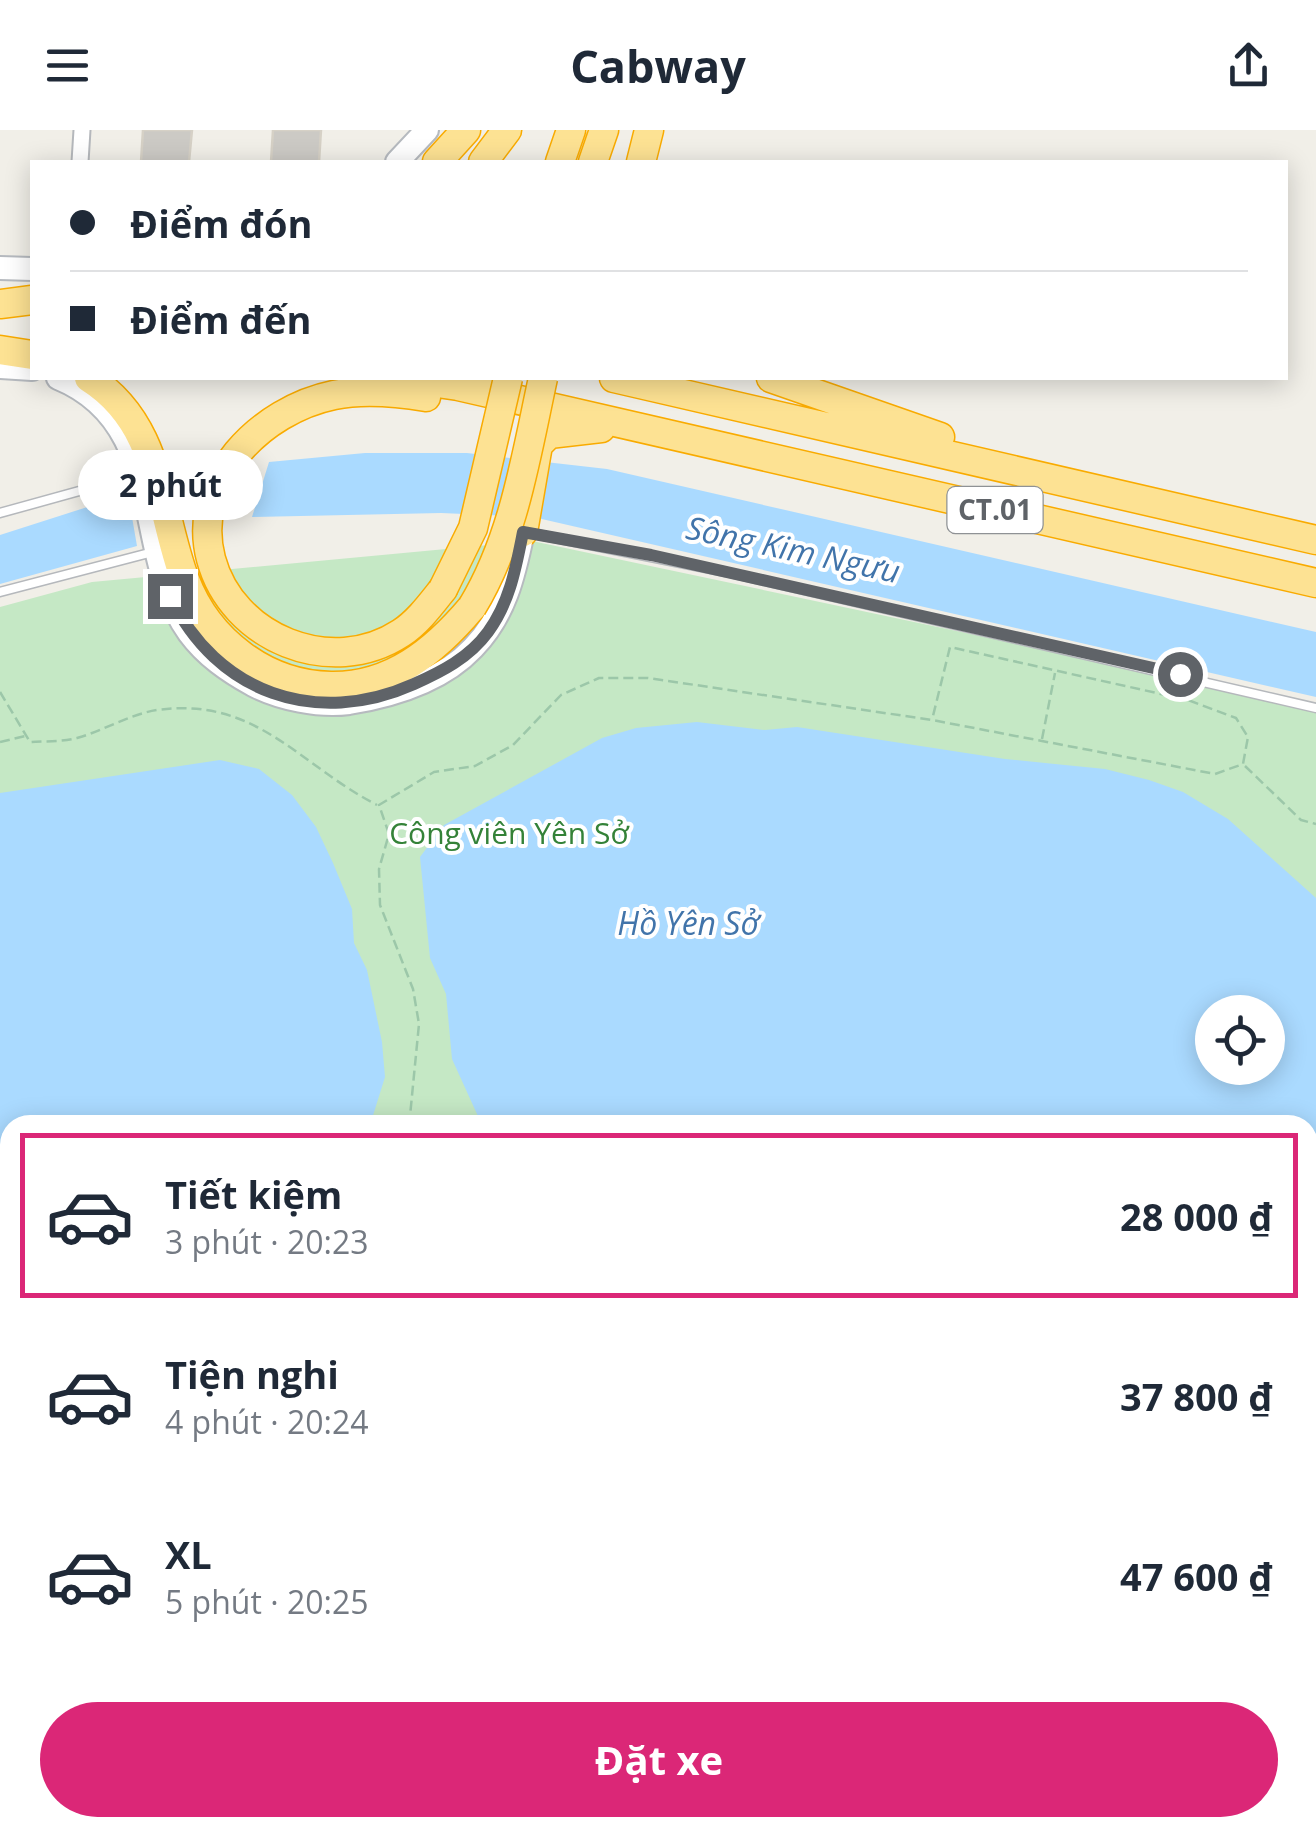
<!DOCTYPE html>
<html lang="vi">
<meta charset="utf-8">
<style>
body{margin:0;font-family:"Open Sans",sans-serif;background:#f6f6f7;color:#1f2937;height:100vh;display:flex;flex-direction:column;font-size:38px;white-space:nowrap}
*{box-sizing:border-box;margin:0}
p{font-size:32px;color:#747a83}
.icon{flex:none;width:55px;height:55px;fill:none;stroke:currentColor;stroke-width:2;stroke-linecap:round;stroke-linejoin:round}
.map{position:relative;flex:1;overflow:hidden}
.side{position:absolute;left:0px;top:985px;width:1318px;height:722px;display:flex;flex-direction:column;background:#fff;border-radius:30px 30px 0 0;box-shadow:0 5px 25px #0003}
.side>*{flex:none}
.guide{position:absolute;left:30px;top:30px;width:1258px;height:220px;border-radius:0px;box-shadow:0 5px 25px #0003;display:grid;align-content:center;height:220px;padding:0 40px;background:#fff}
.buttons{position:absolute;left:1195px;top:865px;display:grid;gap:20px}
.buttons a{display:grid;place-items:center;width:90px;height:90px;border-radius:50%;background:#fff;box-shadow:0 5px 25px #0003;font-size:50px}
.end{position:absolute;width:45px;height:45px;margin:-22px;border:12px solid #5f6368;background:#fff;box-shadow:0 0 0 5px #fff}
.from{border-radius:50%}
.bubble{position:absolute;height:70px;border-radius:35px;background:#fff;box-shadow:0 5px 25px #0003;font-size:32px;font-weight:700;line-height:70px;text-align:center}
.guide b{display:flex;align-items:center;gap:35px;height:95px;font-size:38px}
.guide b+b{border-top:2px solid #e0e1e3}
.guide i{width:25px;height:25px;background:#1f2937}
ul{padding:18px 0 0;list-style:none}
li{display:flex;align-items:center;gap:30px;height:165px;margin:0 20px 15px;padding:0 20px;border:5px solid transparent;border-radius:0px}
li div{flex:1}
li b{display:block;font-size:38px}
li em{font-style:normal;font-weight:700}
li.selected{border-color:#db2777}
li>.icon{width:90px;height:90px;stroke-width:1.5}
.cta{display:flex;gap:20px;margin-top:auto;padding:20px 40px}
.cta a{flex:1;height:115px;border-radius:60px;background:#db2777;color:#fff;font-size:40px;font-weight:700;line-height:115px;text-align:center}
header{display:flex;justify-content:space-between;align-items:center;height:130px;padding:0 40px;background:#fff;font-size:45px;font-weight:700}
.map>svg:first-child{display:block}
.green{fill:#c5e8c5;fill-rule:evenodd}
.water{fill:#aadaff;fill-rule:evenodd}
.building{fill:#cccac5;stroke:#d6d1c6;stroke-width:2.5}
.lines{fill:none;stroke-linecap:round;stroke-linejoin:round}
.lane-casing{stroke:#b5b8bc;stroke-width:11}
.street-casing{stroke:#b5b8bc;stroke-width:19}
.secondary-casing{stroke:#b6babf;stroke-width:26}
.primary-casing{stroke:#f2c960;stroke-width:29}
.highway-casing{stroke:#f9ab00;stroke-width:31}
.path{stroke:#9cc7a9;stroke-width:2.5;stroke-dasharray:10 5;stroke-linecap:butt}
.lane{stroke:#fff;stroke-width:8}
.street{stroke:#fff;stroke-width:15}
.secondary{stroke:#fff;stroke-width:22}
.primary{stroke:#fff2af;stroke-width:25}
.highway{stroke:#fde293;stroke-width:28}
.highway-bridge-casing{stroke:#f9ab00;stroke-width:31;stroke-linecap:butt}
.highway-bridge{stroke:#fde293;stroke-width:28}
.route{stroke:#5f6368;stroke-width:12}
.labels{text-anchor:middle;stroke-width:8;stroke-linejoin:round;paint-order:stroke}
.shield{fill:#fff;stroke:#8f9295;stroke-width:2.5}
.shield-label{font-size:28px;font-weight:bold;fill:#5f6368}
.park-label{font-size:30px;fill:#348238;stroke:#fff}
.water-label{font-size:32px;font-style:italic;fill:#4174aa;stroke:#fff}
</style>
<header><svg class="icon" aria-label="menu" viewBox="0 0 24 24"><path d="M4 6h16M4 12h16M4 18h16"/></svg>Cabway<svg class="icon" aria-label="share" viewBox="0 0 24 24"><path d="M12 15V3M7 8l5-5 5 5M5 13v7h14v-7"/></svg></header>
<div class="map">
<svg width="1316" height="1706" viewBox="0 0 1316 1706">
<rect width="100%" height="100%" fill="#f1efe8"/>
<!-- green -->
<path class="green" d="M 532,411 L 1316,577 L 1316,1403 L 1308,1424 L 1308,995 L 10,995 L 10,1698 L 1196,1698 L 1193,1706 L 0,1706 L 0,477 L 92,452 ZM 1212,882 L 1268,882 L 1268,938 L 1212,938 Z"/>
<!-- water -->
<path class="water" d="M 365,323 L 467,323 L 607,339 L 1316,502 L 1316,567 L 533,387 L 441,383 L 252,387 L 269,332 Z
M 128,364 L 137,416 L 0,454 L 0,405 Z
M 697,592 L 765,600 L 797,597 L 1005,629 L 1105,639 L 1149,650 L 1183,662 L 1228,689 L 1316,768 L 1316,1220 L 1308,1224 L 1308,995 L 482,995 L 452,929 L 446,864 L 430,828 L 420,727 L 444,695 L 602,608 L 636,598 ZM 1268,882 L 1268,938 L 1212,938 L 1212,882 Z
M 220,630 L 259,639 L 292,665 L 316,697 L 333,733 L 352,779 L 354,813 L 367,840 L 382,912 L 385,947 L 370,995 L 10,995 L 10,1536 L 0,1537 L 0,663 Z
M 10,1626 L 10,1698 L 134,1698 L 138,1706 L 0,1706 L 0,1627 Z"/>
<!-- building -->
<path class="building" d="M 143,0 L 192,0 L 189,32 L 141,32 Z
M 273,0 L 321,0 L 319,32 L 271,32 Z"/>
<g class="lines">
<defs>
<path id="lane" d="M 0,383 L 137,345
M 530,403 L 726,442 L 1316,578
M 0,462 L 153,422
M 1070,1698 L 1082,1706
M 1020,1706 L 1033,1698
M 1159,1706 L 1164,1698"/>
<path id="street" d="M 80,32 L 82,0"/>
<path id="secondary" d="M 397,32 L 427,0
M 0,138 L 32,139
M 0,237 L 32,239
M 58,248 C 170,294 131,423 189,503 C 206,526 228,541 253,555 C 280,569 319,577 349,573 C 392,566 442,551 473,518 C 505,485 514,446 523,402"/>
<path id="primary" d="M 1308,1464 L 1316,1444
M 1204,1706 L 1208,1698"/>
<path id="highway" d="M 437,32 L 466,0
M 483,32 L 507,0
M 560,32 L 571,0
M 593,32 L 604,0
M 641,32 L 649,0
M 0,174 L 32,170
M 0,220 L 32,225
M 89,248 C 162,294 158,378 185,450 C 208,511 266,555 331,556 C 391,557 435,521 472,477
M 403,248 L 458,256 L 1316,453
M 614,248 L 1316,410
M 771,248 L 940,307
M 426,267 C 396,262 364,259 334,265 C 261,280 190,350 211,429 C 232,508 331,549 401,503 C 418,492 431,474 443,459
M 523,402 L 538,315 L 549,304 L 601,298
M 1308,1579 L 1316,1560
M 1308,1691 L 1316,1671
M 1252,1706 L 1256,1698"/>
</defs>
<!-- lane casing -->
<use href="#lane" class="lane-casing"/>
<!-- street casing -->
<use href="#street" class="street-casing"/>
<!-- secondary casing -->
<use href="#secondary" class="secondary-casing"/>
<!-- primary casing -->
<use href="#primary" class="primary-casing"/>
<!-- highway casing -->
<use href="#highway" class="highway-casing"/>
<!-- path -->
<path class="path" d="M 0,562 L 30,612 C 45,611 62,612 77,608 C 103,601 130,584 157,580 C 256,566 299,635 377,675
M 1042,609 L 1055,543
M 0,612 L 25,606
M 1245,636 L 1301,690 L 1316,694
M 413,995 L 410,986 L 419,894 L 413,859 L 380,775 L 379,739 L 389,704 L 379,675 L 434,642 L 475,636 L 513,615 L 561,565 L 599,548 L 648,548 L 932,590 L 1215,644 L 1243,634 L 1248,607 L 1236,588 L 1188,570 L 950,517 L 932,590
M 1310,1243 L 1316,1252
M 1308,1245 L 1316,1240
M 805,1706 L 810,1698
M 977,1706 L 985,1698"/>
<!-- lane -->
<use href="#lane" class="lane"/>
<!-- street -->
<use href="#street" class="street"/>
<!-- secondary -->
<use href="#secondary" class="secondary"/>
<!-- primary -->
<use href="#primary" class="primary"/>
<!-- highway -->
<use href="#highway" class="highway"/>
<defs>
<path id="highway-bridge" d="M 443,459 L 473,398 L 508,248
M 472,477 C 514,408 526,326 543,248"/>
</defs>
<!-- highway-bridge casing -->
<use href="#highway-bridge" class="highway-bridge-casing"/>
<!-- highway-bridge -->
<use href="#highway-bridge" class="highway-bridge"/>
</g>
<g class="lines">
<!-- route -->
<path class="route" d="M 170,466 C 216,563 316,598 414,554 C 441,542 469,528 488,502 C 510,472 516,437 523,402 L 651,425 L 1180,544"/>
</g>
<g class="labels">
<!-- shield labels -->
<rect class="shield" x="947.5" y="357" width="95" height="46" rx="8"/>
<g class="shield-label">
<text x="995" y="390">CT.01</text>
</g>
<!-- park labels -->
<g class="park-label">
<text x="509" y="714">Công viên Yên Sở</text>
</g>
<!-- water labels -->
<g class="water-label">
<text transform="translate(793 420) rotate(12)" y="11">Sông Kim Ngưu</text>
<text x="688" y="805">Hồ Yên Sở</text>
</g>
</g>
</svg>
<div class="buttons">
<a><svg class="icon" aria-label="locate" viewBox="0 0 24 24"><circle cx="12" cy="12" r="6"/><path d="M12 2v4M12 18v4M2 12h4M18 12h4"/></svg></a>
</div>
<i class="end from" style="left:1180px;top:544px"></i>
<i class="end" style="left:170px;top:466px"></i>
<div class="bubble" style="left:78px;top:320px;width:185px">2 phút</div>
<div class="guide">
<b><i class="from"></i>Điểm đón</b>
<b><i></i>Điểm đến</b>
</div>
<section class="side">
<ul>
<li class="selected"><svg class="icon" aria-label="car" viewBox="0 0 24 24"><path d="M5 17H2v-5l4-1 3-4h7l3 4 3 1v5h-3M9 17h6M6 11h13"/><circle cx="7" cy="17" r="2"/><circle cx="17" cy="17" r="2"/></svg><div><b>Tiết kiệm</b><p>3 phút · 20:23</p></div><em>28 000 ₫</em></li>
<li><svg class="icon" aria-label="car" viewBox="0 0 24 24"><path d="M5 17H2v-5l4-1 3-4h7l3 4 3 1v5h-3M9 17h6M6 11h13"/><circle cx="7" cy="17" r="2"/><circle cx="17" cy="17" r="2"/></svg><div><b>Tiện nghi</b><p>4 phút · 20:24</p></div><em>37 800 ₫</em></li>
<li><svg class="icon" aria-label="car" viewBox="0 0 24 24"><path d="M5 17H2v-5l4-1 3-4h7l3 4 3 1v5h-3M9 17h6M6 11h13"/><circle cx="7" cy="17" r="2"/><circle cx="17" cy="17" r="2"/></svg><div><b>XL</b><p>5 phút · 20:25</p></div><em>47 600 ₫</em></li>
</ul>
<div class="cta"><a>Đặt xe</a></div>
</section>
</div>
